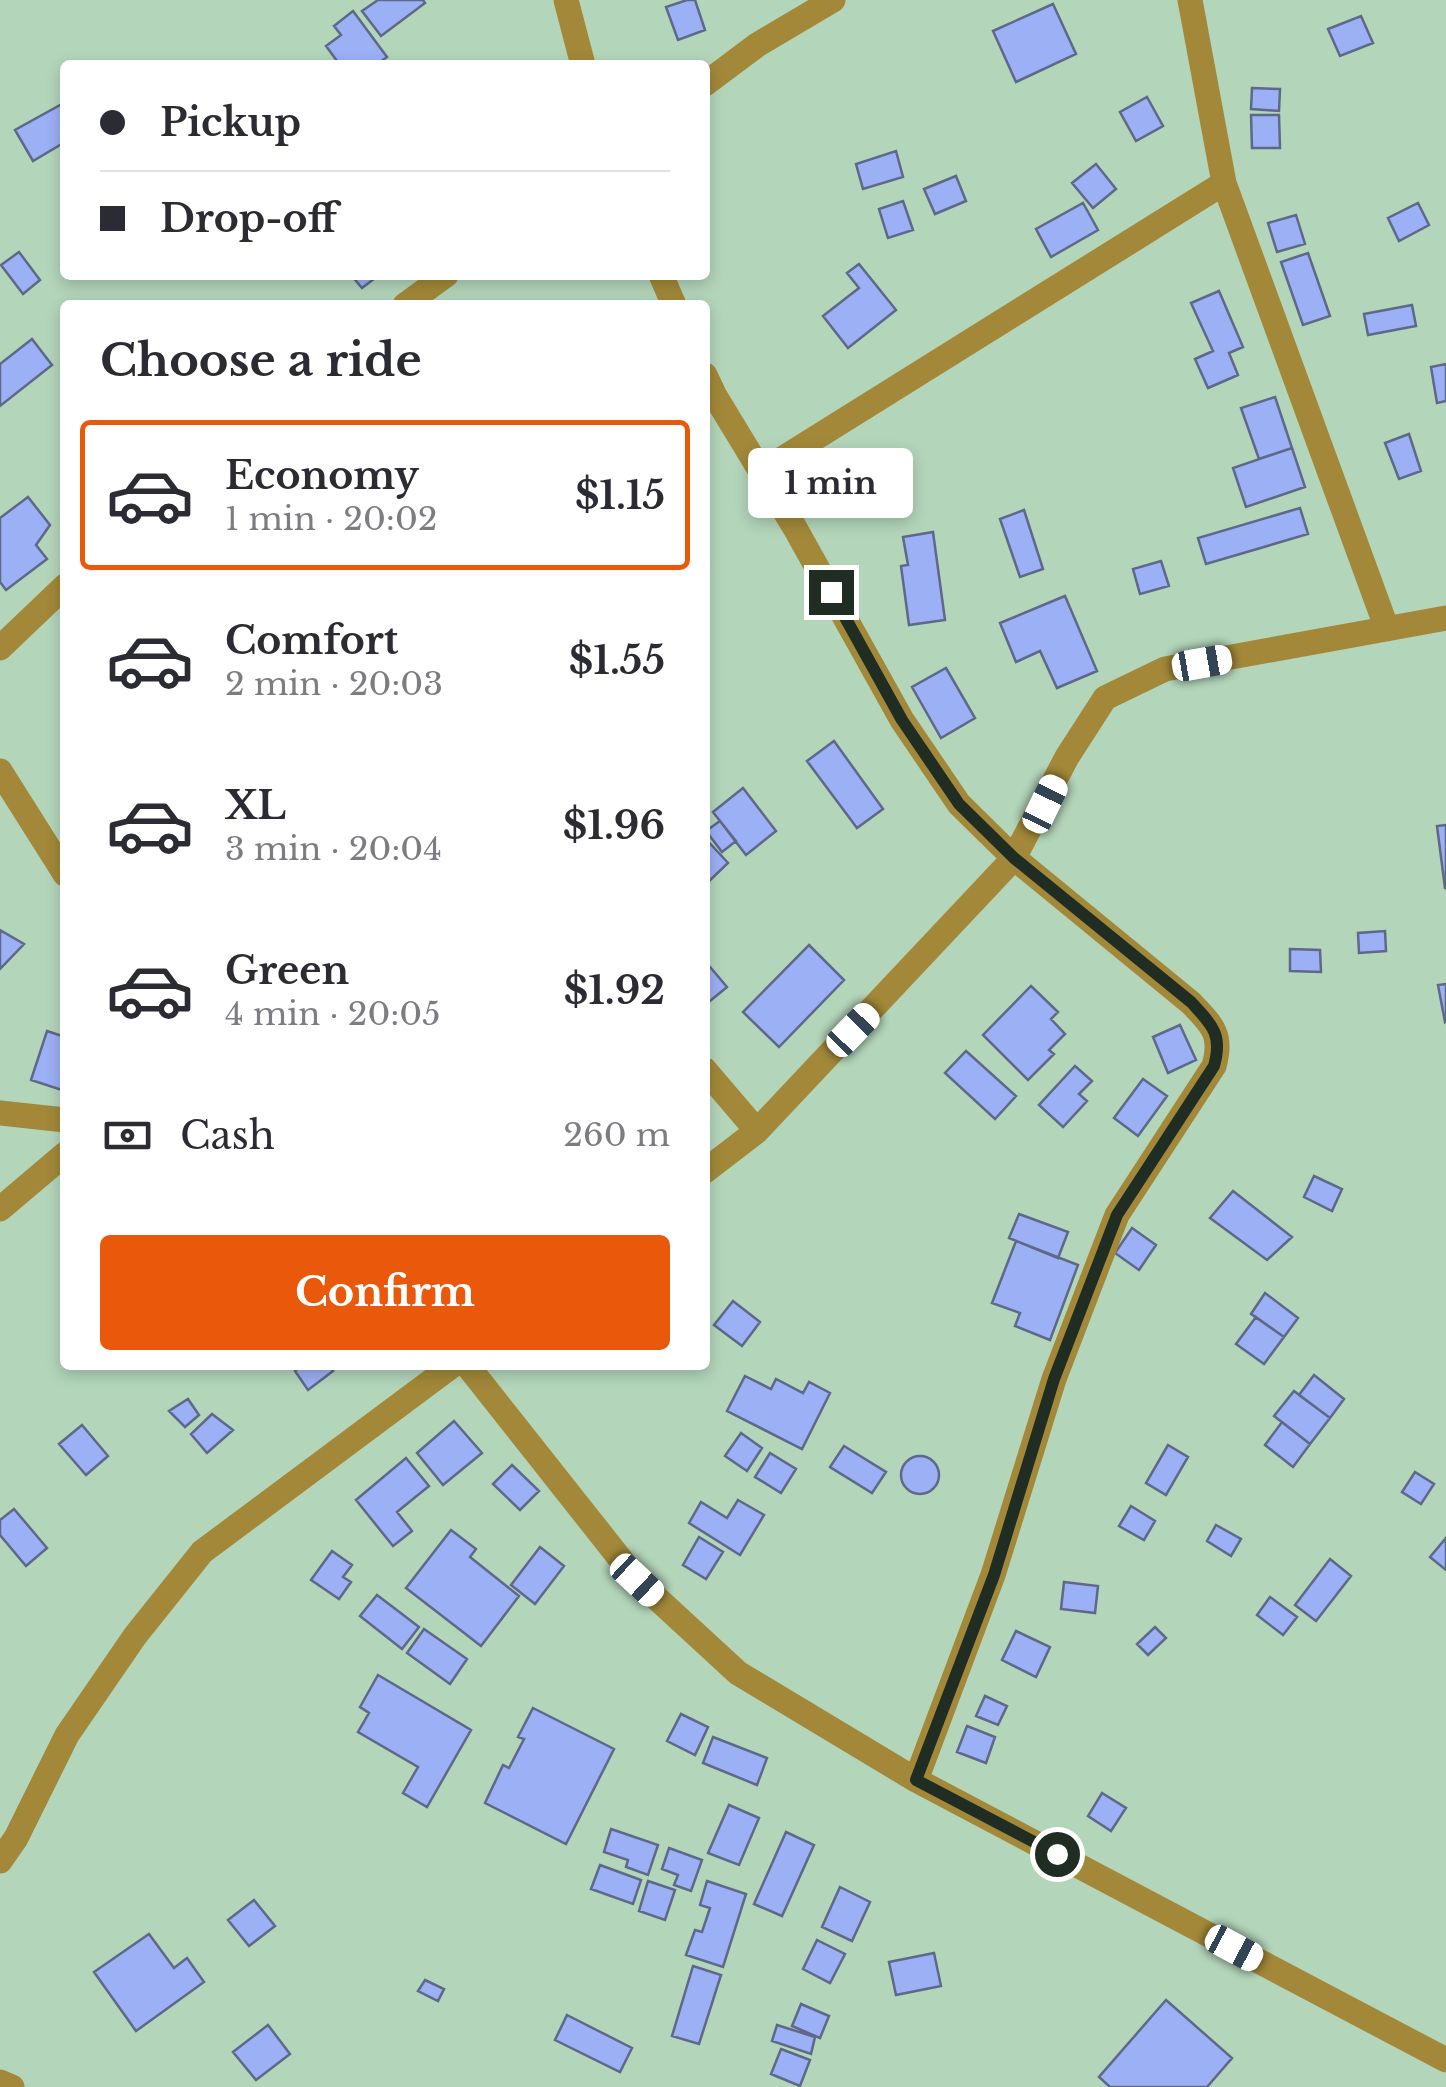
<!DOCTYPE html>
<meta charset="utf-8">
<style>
body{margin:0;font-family:"Libre Baskerville",serif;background:#f7f7f7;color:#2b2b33;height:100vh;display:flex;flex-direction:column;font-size:38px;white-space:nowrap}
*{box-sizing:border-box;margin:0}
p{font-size:32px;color:#7c7c81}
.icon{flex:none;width:55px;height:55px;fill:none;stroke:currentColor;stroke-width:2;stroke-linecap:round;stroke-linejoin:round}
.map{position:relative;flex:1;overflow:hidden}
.panel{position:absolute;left:60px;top:300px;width:650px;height:1070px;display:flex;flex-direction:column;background:#fff;border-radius:10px;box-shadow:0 5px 15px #0003}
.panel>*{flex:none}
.banner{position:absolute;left:60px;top:60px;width:650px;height:220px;border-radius:10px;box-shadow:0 5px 15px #0003;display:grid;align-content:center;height:220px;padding:0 40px;background:#fff}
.end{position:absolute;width:45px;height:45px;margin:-22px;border:12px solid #202d23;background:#fff;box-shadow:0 0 0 5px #fff}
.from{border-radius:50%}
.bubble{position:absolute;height:70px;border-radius:10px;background:#fff;box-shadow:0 5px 15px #0003;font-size:32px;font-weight:700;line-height:70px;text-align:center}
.car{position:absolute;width:30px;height:60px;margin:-30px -15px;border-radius:12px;box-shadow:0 0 8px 2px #0007;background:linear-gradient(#fff 24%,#345 0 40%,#fff 0 76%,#345 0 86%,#fff 0)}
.banner b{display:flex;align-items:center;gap:35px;height:95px;font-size:38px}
.banner b+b{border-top:2px solid #e1e1e2}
.banner i{width:25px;height:25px;background:#2b2b33}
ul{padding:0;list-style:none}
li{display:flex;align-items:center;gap:30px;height:150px;margin:0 20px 15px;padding:0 20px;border:5px solid transparent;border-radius:10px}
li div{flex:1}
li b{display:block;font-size:38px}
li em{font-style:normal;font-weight:700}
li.on{border-color:#ea580c}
li>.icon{width:90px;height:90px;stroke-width:1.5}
h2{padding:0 40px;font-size:45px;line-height:120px}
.pay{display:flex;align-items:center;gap:25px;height:110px;padding:0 40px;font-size:38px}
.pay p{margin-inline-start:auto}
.button{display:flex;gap:20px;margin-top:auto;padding:20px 40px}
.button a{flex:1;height:115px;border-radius:10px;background:#ea580c;color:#fff;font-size:40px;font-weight:700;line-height:115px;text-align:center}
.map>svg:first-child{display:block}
.building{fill:#9cb0f5;stroke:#5e6888;stroke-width:2.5}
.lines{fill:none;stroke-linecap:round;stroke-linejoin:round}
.minor{stroke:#a28838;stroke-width:25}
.route{stroke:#202d23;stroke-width:12}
</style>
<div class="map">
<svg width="1446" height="2087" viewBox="0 0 1446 2087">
<rect width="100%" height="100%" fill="#b3d5ba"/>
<!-- building -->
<path class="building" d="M 378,0 L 423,0 L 425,3 L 381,36 L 362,11 Z
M 687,0 L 695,0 L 705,30 L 678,40 L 666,7 Z
M 1053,4 L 1076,54 L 1016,82 L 993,31 Z
M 353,11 L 387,57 L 376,65 L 340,65 L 326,46 L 341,35 L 334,26 Z
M 1361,16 L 1373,43 L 1340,56 L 1328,29 Z
M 1252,88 L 1280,89 L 1279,111 L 1251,109 Z
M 1147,97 L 1163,126 L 1136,141 L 1120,112 Z
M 62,104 L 65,110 L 65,142 L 33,161 L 15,130 Z
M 1251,115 L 1279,115 L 1280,148 L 1252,148 Z
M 896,151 L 903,177 L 863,189 L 856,164 Z
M 1096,164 L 1116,189 L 1093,208 L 1072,183 Z
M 956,176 L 966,201 L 935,214 L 924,189 Z
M 903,201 L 913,230 L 888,238 L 879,209 Z
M 1083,203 L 1098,230 L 1051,257 L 1036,229 Z
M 1418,203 L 1429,225 L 1399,241 L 1388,218 Z
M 1296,215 L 1305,244 L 1277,252 L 1268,223 Z
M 19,252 L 40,280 L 23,294 L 1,265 Z
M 1308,253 L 1330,316 L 1303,325 L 1281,262 Z
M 859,264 L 896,310 L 848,348 L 823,316 L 859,288 L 847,273 Z
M 351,275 L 379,275 L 362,288 Z
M 1219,291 L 1243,347 L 1229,353 L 1238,375 L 1208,388 L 1195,359 L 1213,351 L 1191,303 Z
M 1412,305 L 1416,326 L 1368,335 L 1364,314 Z
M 32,339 L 52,365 L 0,406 L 0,364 Z
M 1446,364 L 1446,401 L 1437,403 L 1431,367 Z
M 1275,397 L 1292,448 L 1259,459 L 1241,408 Z
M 1409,434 L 1421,471 L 1399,479 L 1385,443 Z
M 1292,448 L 1305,487 L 1246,507 L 1233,468 Z
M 28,497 L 50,525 L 36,545 L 47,559 L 6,590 L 0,582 L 0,518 Z
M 1300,508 L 1308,534 L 1206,564 L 1198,538 Z
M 1024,510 L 1043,569 L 1020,577 L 1000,519 Z
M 933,532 L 945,620 L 909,625 L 901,566 L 908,565 L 903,537 Z
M 1161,561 L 1169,586 L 1140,594 L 1133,569 Z
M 1065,596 L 1097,671 L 1057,688 L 1040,651 L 1016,662 L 1000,623 Z
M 946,668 L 975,718 L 941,738 L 912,687 Z
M 834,741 L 883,809 L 857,828 L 807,761 Z
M 743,788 L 776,831 L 746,855 L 713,812 Z
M 720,821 L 736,841 L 722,852 L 706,831 Z
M 1446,825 L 1446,888 L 1445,888 L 1437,826 Z
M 705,838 L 728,863 L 705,885 Z
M 0,930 L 24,944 L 0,969 Z
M 1385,931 L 1386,951 L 1359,953 L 1358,933 Z
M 809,945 L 844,980 L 779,1047 L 743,1012 Z
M 1290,949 L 1320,950 L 1321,972 L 1290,971 Z
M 705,961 L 727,987 L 705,1005 Z
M 1446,984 L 1446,1021 L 1445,1022 L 1438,985 Z
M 1031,986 L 1058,1012 L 1051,1019 L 1065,1034 L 1049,1050 L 1054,1054 L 1028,1080 L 983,1035 Z
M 1180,1025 L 1196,1060 L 1168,1073 L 1153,1037 Z
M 47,1031 L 65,1037 L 65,1091 L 31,1080 Z
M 966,1051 L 1016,1096 L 995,1119 L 945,1073 Z
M 1075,1066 L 1092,1081 L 1079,1094 L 1087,1101 L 1063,1127 L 1039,1105 Z
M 1143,1079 L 1167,1096 L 1138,1136 L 1114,1118 Z
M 1314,1176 L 1342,1189 L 1332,1211 L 1304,1197 Z
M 1233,1191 L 1292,1237 L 1267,1260 L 1210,1218 Z
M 1019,1214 L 1068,1232 L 1058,1258 L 1009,1238 Z
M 1132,1228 L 1156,1245 L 1139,1270 L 1115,1253 Z
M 1016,1241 L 1078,1265 L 1050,1340 L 1015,1326 L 1020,1313 L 992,1303 Z
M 1265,1293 L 1298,1318 L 1284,1337 L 1251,1314 Z
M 733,1301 L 760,1322 L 742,1346 L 714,1325 Z
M 1256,1317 L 1284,1337 L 1264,1364 L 1236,1344 Z
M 302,1365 L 328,1365 L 333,1371 L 308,1390 L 295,1371 Z
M 1314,1375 L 1344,1399 L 1330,1418 L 1299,1395 Z
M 745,1376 L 771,1389 L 776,1379 L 803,1393 L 809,1382 L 830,1393 L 802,1449 L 727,1411 Z
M 1294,1391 L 1330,1418 L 1310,1444 L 1274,1416 Z
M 188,1399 L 199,1415 L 185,1427 L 169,1411 Z
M 212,1414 L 233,1430 L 207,1453 L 191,1434 Z
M 454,1421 L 482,1453 L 443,1485 L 417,1453 Z
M 1282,1422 L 1310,1444 L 1293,1467 L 1265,1445 Z
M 82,1425 L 108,1456 L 86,1475 L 59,1444 Z
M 741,1433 L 762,1448 L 747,1471 L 725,1456 Z
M 1168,1445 L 1188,1457 L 1166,1495 L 1146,1483 Z
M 844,1446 L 886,1472 L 872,1493 L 830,1467 Z
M 770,1453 L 796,1469 L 781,1493 L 755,1477 Z
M901 1475a19 19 0 1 1 38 0a19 19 0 1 1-38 0Z
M 406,1458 L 429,1486 L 397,1512 L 412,1531 L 393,1546 L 356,1500 Z
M 512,1465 L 539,1491 L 520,1510 L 493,1484 Z
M 1415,1472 L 1434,1484 L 1421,1504 L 1402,1492 Z
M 738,1500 L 764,1515 L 740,1555 L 689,1523 L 701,1502 L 727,1518 Z
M 1131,1506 L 1155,1521 L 1144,1540 L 1119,1526 Z
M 14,1509 L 47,1548 L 26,1566 L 0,1535 L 0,1520 Z
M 1216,1525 L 1241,1539 L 1231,1556 L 1207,1541 Z
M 451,1530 L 476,1549 L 470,1557 L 519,1596 L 481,1646 L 406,1588 Z
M 699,1537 L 723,1552 L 706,1579 L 683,1565 Z
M 1446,1538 L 1446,1570 L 1430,1557 Z
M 540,1547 L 564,1566 L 535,1604 L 511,1585 Z
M 332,1551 L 352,1565 L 343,1577 L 351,1582 L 339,1599 L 311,1580 Z
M 1330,1559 L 1351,1576 L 1316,1621 L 1295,1605 Z
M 1064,1582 L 1098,1586 L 1095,1613 L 1061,1609 Z
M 377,1595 L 419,1627 L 402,1649 L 360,1616 Z
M 1270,1597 L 1297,1617 L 1283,1635 L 1257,1615 Z
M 1155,1627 L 1166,1638 L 1148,1655 L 1137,1644 Z
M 424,1629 L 467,1659 L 450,1684 L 407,1653 Z
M 1016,1631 L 1050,1647 L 1036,1677 L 1002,1660 Z
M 378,1675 L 471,1730 L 427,1807 L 403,1793 L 418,1767 L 358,1732 L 369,1713 L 360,1707 Z
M 985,1696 L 1007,1706 L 998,1725 L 976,1716 Z
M 533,1708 L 614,1749 L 566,1844 L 485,1803 L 503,1765 L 509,1768 L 524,1739 L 518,1737 Z
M 681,1714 L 708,1727 L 695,1755 L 667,1741 Z
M 967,1726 L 995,1737 L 986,1763 L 957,1752 Z
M 713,1737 L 767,1758 L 757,1785 L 703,1763 Z
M 1102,1793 L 1126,1808 L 1111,1831 L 1088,1816 Z
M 729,1805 L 759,1818 L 739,1865 L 708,1853 Z
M 611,1829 L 658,1845 L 648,1875 L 626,1867 L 628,1860 L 604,1852 Z
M 786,1832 L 814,1845 L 782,1916 L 754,1904 Z
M 669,1848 L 702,1860 L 691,1891 L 674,1885 L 678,1875 L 662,1869 Z
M 600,1865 L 641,1880 L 633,1904 L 591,1889 Z
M 648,1881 L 675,1890 L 665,1920 L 639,1911 Z
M 707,1881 L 746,1894 L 723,1967 L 686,1955 L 695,1930 L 702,1932 L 710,1908 L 700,1905 Z
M 840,1887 L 870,1902 L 852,1941 L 822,1927 Z
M 254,1900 L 275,1926 L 249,1946 L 228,1920 Z
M 149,1934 L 174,1968 L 187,1958 L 204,1982 L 136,2031 L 94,1972 Z
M 817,1940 L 845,1954 L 830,1983 L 803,1969 Z
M 934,1953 L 941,1986 L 896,1995 L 889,1962 Z
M 693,1966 L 721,1975 L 699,2044 L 672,2036 Z
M 425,1980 L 444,1989 L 438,2001 L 418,1991 Z
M 1166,2000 L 1232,2058 L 1207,2087 L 1110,2087 L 1099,2077 Z
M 801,2004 L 829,2016 L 820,2038 L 792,2026 Z
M 567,2015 L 632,2048 L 620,2072 L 555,2040 Z
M 268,2025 L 290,2054 L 256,2080 L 233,2052 Z
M 777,2025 L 815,2037 L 811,2054 L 772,2041 Z
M 781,2049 L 810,2060 L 800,2086 L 771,2074 Z"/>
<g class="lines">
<!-- minor -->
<path class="minor" d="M 566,0 L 583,65
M 1190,0 L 1224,183 L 1387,629
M 705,84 L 757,45 L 833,0
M 661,275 L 674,305
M 405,305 L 446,275
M 705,375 L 715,396 L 795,528 L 902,720 L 959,804 L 1014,858 L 1191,1003 C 1212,1025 1223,1034 1214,1066 L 1117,1215 L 1054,1379 L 993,1575 L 916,1780
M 761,472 L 1224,183
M 0,648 L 65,586
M 0,771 L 65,874
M 705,1070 L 757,1131
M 0,1113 L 65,1120
M 705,1171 L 757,1131 L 1014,858 L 1067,757 L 1105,698 L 1165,669 L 1446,618
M 0,1209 L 65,1154
M 467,1365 L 637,1580 L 738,1673 L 916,1780 L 1446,2060
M 0,1861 L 16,1838 L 67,1735 L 135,1636 L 202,1552 L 453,1365
M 0,2082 L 12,2087"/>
</g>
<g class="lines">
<!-- route -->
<path class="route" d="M 831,592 L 902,720 L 959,804 L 1014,858 L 1191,1002 C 1212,1025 1223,1034 1214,1066 L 1117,1215 L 1054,1379 L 994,1575 L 916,1780 L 1057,1854"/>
</g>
</svg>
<i class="end from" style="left:1057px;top:1854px"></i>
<i class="end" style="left:831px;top:592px"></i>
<div class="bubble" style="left:748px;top:448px;width:165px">1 min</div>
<i class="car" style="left:1202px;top:663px;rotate:80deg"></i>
<i class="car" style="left:1045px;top:804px;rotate:26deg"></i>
<i class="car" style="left:853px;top:1030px;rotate:44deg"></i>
<i class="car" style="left:637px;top:1580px;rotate:133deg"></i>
<i class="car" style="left:1234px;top:1948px;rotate:118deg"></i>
<div class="banner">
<b><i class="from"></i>Pickup</b>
<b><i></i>Drop-off</b>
</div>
<section class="panel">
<h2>Choose a ride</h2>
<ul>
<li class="on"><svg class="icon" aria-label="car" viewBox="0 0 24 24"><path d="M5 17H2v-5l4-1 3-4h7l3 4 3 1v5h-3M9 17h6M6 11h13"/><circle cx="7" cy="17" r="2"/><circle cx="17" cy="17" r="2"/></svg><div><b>Economy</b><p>1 min · 20:02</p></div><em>$1.15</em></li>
<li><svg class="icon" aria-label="car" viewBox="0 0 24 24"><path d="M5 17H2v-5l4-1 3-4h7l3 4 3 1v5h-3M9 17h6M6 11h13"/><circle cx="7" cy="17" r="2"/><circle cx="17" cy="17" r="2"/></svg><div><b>Comfort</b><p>2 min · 20:03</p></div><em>$1.55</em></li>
<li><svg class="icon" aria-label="car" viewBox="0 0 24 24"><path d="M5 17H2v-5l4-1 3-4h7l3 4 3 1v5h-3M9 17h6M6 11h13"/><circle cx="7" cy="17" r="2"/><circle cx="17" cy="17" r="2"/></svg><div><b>XL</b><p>3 min · 20:04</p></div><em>$1.96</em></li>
<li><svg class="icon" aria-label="car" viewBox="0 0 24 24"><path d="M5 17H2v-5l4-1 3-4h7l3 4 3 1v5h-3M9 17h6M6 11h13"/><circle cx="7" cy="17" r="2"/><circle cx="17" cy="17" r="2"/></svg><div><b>Green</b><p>4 min · 20:05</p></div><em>$1.92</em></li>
</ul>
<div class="pay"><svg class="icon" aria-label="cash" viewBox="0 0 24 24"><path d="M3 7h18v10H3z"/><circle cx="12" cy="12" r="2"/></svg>Cash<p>260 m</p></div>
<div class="button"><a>Confirm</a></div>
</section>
</div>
